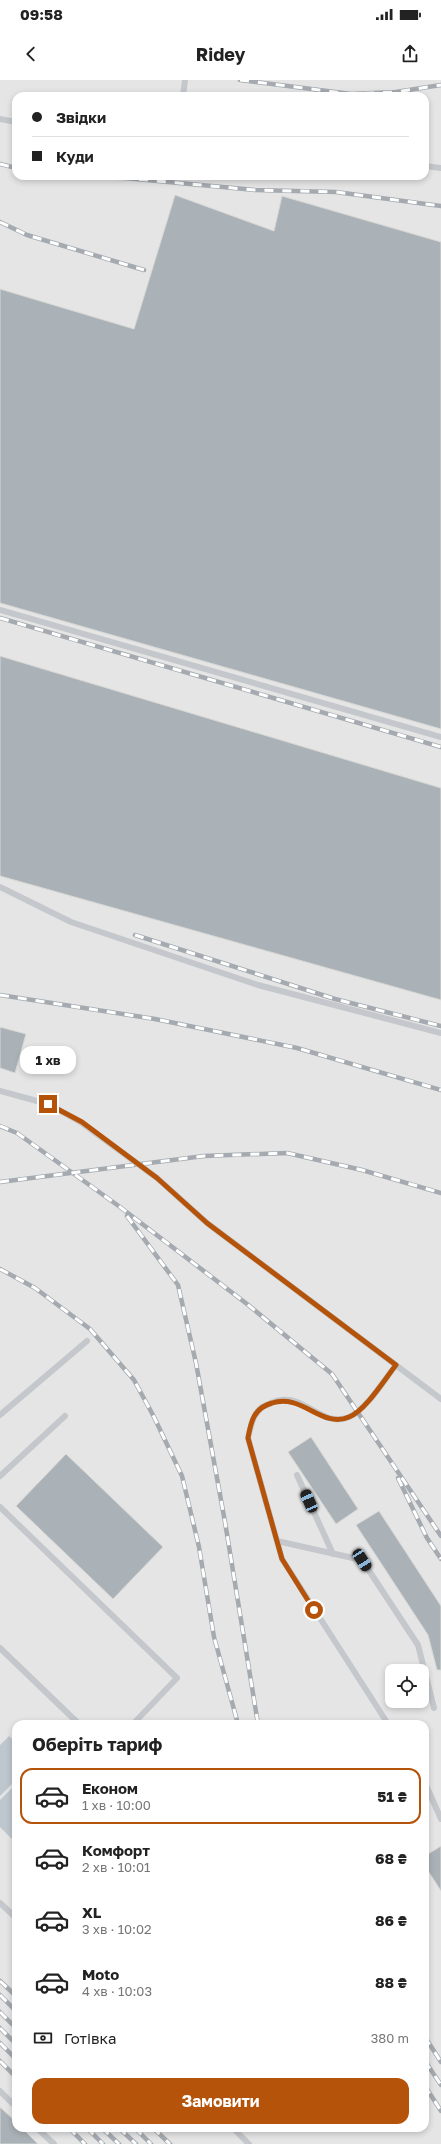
<!DOCTYPE html>
<html lang="uk">
<meta charset="utf-8">
<style>
body{margin:0;font-family:"Golos Text",sans-serif;background:#f2f2f2;color:#222;height:100vh;display:flex;flex-direction:column;font-size:15px;white-space:nowrap}
*{box-sizing:border-box;margin:0}
p{font-size:13px;color:#767676}
.icon{flex:none;width:22px;height:22px;fill:none;stroke:currentColor;stroke-width:2;stroke-linecap:round;stroke-linejoin:round}
.map{position:relative;flex:1;overflow:hidden}
.drawer{position:absolute;left:12px;top:1640px;width:417px;height:412px;display:flex;flex-direction:column;background:#fff;border-radius:12px;box-shadow:0 2px 6px #0003}
.drawer>*{flex:none}
.banner{position:absolute;left:12px;top:12px;width:417px;height:88px;border-radius:12px;box-shadow:0 2px 6px #0003;display:grid;align-content:center;height:88px;padding:0 20px;background:#fff}
.fabs{position:absolute;left:385px;top:1584px;display:grid;gap:8px}
.fabs a{display:grid;place-items:center;width:44px;height:44px;border-radius:8px;background:#fff;box-shadow:0 2px 6px #0003;font-size:20px}
.end{position:absolute;width:18px;height:18px;margin:-9px;border:5px solid #b45309;background:#fff;box-shadow:0 0 0 2px #fff}
.from{border-radius:50%}
.bubble{position:absolute;height:28px;border-radius:12px;background:#fff;box-shadow:0 2px 6px #0003;font-size:13px;font-weight:700;line-height:28px;text-align:center}
.car{position:absolute;width:12px;height:24px;margin:-12px -6px;border-radius:5px;box-shadow:0 0 3px 1px #0007;background:linear-gradient(#222 24%,#8ab4d8 0 40%,#222 0 76%,#8ab4d8 0 86%,#222 0)}
.banner b{display:flex;align-items:center;gap:14px;height:38px;font-size:15px}
.banner b+b{border-top:1px solid #e0e0e0}
.banner i{width:10px;height:10px;background:#222}
ul{padding:0;list-style:none}
li{display:flex;align-items:center;gap:12px;height:56px;margin:0 8px 6px;padding:0 12px;border:2px solid transparent;border-radius:12px}
li div{flex:1}
li b{display:block;font-size:15px}
li em{font-style:normal;font-weight:700}
li.selected{border-color:#b45309}
li>.icon{width:36px;height:36px;stroke-width:1.5}
h2{padding:0 20px;font-size:18px;line-height:48px}
.pay{display:flex;align-items:center;gap:10px;height:44px;padding:0 20px;font-size:15px}
.pay p{margin-inline-start:auto}
.button{display:flex;gap:8px;margin-top:auto;padding:8px 20px}
.button a{flex:1;height:46px;border-radius:12px;background:#b45309;color:#fff;font-size:16px;font-weight:700;line-height:46px;text-align:center}
.status{display:flex;justify-content:space-between;align-items:center;height:28px;padding:0 20px;background:#fff;direction:ltr}
.status svg{height:11px;fill:currentColor}
header{display:flex;justify-content:space-between;align-items:center;height:52px;padding:0 20px;background:#fff;font-size:18px;font-weight:700}
.map>svg:first-child{display:block}
.built{fill:#e4e5e4;fill-rule:evenodd}
.water{fill:#bec7cd}
.building{fill:#aab2b8;stroke:#d8d8d5}
.lines{fill:none;stroke-linecap:round;stroke-linejoin:round}
.service{stroke:#c4c7cb;stroke-width:6}
.rail-casing{stroke:#a4aab0;stroke-width:4.5}
.rail{stroke:#fff;stroke-width:3;stroke-dasharray:9;stroke-linecap:butt}
.service-bridge{stroke:#c4c7cb;stroke-width:6}
.route{stroke:#b45309;stroke-width:5}
</style>
<div class="status"><b>09:58</b><svg viewBox="0 0 49 12"><path d="M0 12V9h3v3zM5 12V6h3v6zM10 12V3h3v9zM15 12V0h3v12zM26 1h20v11H26zM47 4h2v5h-2z"/></svg></div>
<header><svg class="icon" aria-label="back" viewBox="0 0 24 24"><path d="M15 5l-7 7 7 7"/></svg>Ridey<svg class="icon" aria-label="share" viewBox="0 0 24 24"><path d="M12 15V3M7 8l5-5 5 5M5 13v7h14v-7"/></svg></header>
<div class="map">
<svg width="441" height="2064" viewBox="0 0 441 2064">
<rect width="100%" height="100%" fill="#f6f6f3"/>
<!-- built -->
<path class="built" d="M 0,0 L 441,0 L 441,2064 L 0,2064 ZM 16,16 L 425,16 L 425,96 L 16,96 ZM 392,1591 L 422,1591 L 422,1621 L 392,1621 ZM 16,1644 L 425,1644 L 425,2048 L 16,2048 Z"/>
<!-- water -->
<path class="water" d="M 9,1656 L 16,1663 L 16,1700 L 0,1716 L 0,1665 Z
M 16,1704 L 16,1755 L 12,1759 L 0,1747 L 0,1720 Z"/>
<!-- building -->
<path class="building" d="M 175,115 L 274,151 L 282,116 L 441,162 L 441,649 L 0,523 L 0,209 L 134,249 Z
M 0,576 L 441,708 L 441,920 L 0,796 Z
M 0,947 L 26,954 L 15,993 L 0,988 Z
M 311,1357 L 358,1429 L 336,1444 L 288,1372 Z
M 66,1374 L 163,1467 L 113,1519 L 16,1426 Z
M 379,1431 L 441,1526 L 441,1590 L 437,1590 L 428,1555 L 356,1445 Z
M 441,1766 L 441,1811 L 425,1786 L 425,1776 Z
M 0,2027 L 16,2042 L 16,2048 L 22,2048 L 38,2064 L 0,2064 Z"/>
<g class="lines">
<!-- service -->
<path class="service" d="M 183,16 L 185,0
M 0,39 L 16,42
M 425,86 L 441,88
M 0,530 L 441,657
M 0,807 L 71,842 L 258,905 L 441,953
M 0,1011 L 48,1024 L 82,1043
M 157,1098 L 207,1143 L 441,1319
M 0,1335 L 87,1261
M 297,1395 L 333,1474
M 0,1396 L 65,1336
M 0,1427 L 177,1598 L 133,1644
M 277,1461 L 362,1480 L 418,1565 L 434,1628
M 0,1568 L 79,1644
M 388,1644 L 282,1479 L 248,1358 C 251,1344 254,1328 269,1324 C 273,1322 277,1320 281,1320 C 306,1316 323,1348 349,1337 C 366,1330 384,1300 396,1285
M 425,1703 L 441,1739
M 0,1823 L 16,1838
M 0,2011 L 16,2027
M 37,2048 L 54,2064
M 233,2048 L 249,2064"/>
<defs>
<path id="rail" d="M 240,0 L 351,14 L 396,12 L 441,5
M 0,84 L 16,88
M 49,96 L 125,98 L 255,110 L 336,112 L 441,126
M 0,142 L 27,155 L 144,190
M 0,538 L 441,667
M 135,855 L 335,919 L 441,946
M 0,915 L 155,939 L 297,968 L 441,1010
M 0,1046 L 17,1053 L 120,1127 L 247,1224 L 332,1294 L 441,1456
M 0,1102 L 204,1076 L 287,1073 L 362,1090 L 441,1113
M 127,1136 L 178,1205 L 196,1283 L 225,1442 L 258,1644
M 0,1189 L 35,1208 L 90,1249 L 134,1300 L 154,1337 L 182,1396 L 199,1467 L 214,1557 L 238,1644
M 398,1398 L 427,1458 L 441,1479
M 0,1901 L 16,1916
M 0,1915 L 16,1931
M 0,1932 L 16,1948
M 0,1948 L 16,1964
M 425,1957 L 441,1982
M 0,1963 L 16,1979
M 0,1981 L 16,1997
M 425,1981 L 441,2005
M 425,2006 L 441,2031
M 69,2048 L 85,2064
M 87,2048 L 103,2064
M 102,2048 L 119,2064
M 119,2048 L 136,2064
M 135,2048 L 151,2064
M 153,2048 L 170,2064"/>
</defs>
<!-- rail casing -->
<use href="#rail" class="rail-casing"/>
<!-- rail -->
<use href="#rail" class="rail"/>
<!-- service-bridge -->
<path class="service-bridge" d="M 82,1043 L 157,1098"/>
</g>
<g class="lines">
<!-- route -->
<path class="route" d="M 48,1024 L 82,1042 L 157,1098 L 207,1143 L 396,1285 C 384,1300 366,1330 349,1337 C 322,1349 302,1313 272,1323 C 254,1328 251,1341 248,1358 L 282,1479 L 314,1530"/>
</g>
</svg>
<div class="fabs">
<a><svg class="icon" aria-label="locate" viewBox="0 0 24 24"><circle cx="12" cy="12" r="6"/><path d="M12 2v4M12 18v4M2 12h4M18 12h4"/></svg></a>
</div>
<i class="end from" style="left:314px;top:1530px"></i>
<i class="end" style="left:48px;top:1024px"></i>
<div class="bubble" style="left:20px;top:966px;width:56px">1 хв</div>
<i class="car" style="left:309px;top:1421px;rotate:336deg"></i>
<i class="car" style="left:362px;top:1480px;rotate:147deg"></i>
<div class="banner">
<b><i class="from"></i>Звідки</b>
<b><i></i>Куди</b>
</div>
<section class="drawer">
<h2>Оберіть тариф</h2>
<ul>
<li class="selected"><svg class="icon" aria-label="car" viewBox="0 0 24 24"><path d="M5 17H2v-5l4-1 3-4h7l3 4 3 1v5h-3M9 17h6M6 11h13"/><circle cx="7" cy="17" r="2"/><circle cx="17" cy="17" r="2"/></svg><div><b>Економ</b><p>1 хв · 10:00</p></div><em>51 ₴</em></li>
<li><svg class="icon" aria-label="car" viewBox="0 0 24 24"><path d="M5 17H2v-5l4-1 3-4h7l3 4 3 1v5h-3M9 17h6M6 11h13"/><circle cx="7" cy="17" r="2"/><circle cx="17" cy="17" r="2"/></svg><div><b>Комфорт</b><p>2 хв · 10:01</p></div><em>68 ₴</em></li>
<li><svg class="icon" aria-label="car" viewBox="0 0 24 24"><path d="M5 17H2v-5l4-1 3-4h7l3 4 3 1v5h-3M9 17h6M6 11h13"/><circle cx="7" cy="17" r="2"/><circle cx="17" cy="17" r="2"/></svg><div><b>XL</b><p>3 хв · 10:02</p></div><em>86 ₴</em></li>
<li><svg class="icon" aria-label="car" viewBox="0 0 24 24"><path d="M5 17H2v-5l4-1 3-4h7l3 4 3 1v5h-3M9 17h6M6 11h13"/><circle cx="7" cy="17" r="2"/><circle cx="17" cy="17" r="2"/></svg><div><b>Moto</b><p>4 хв · 10:03</p></div><em>88 ₴</em></li>
</ul>
<div class="pay"><svg class="icon" aria-label="cash" viewBox="0 0 24 24"><path d="M3 7h18v10H3z"/><circle cx="12" cy="12" r="2"/></svg>Готівка<p>380 m</p></div>
<div class="button"><a>Замовити</a></div>
</section>
</div>
